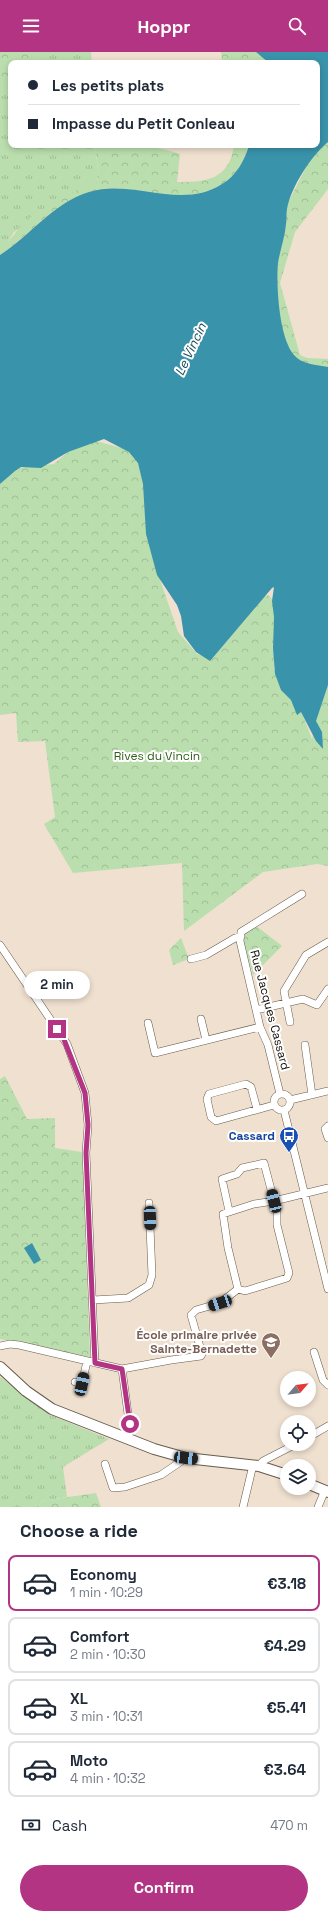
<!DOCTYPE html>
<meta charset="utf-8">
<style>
body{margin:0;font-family:"Space Grotesk",sans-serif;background:#f6f6f7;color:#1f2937;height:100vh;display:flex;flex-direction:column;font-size:15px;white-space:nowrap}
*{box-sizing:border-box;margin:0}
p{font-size:13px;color:#747a83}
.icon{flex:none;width:22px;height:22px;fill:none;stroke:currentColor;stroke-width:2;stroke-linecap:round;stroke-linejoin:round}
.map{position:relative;height:1455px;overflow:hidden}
.side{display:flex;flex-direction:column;background:#fff;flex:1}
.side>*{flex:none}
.top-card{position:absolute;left:8px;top:8px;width:312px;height:88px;border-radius:8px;box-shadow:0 2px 6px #0003;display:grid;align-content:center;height:88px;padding:0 20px;background:#fff}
.needle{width:26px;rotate:62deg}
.controls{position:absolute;left:280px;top:1319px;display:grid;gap:8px}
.controls a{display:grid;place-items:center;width:36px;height:36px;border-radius:50%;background:#fff;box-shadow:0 2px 6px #0003;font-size:20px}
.end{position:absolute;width:18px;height:18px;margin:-9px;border:5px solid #b23483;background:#fff;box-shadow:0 0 0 2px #fff}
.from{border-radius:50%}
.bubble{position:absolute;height:28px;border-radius:14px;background:#fff;box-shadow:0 2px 6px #0003;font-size:13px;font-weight:800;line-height:28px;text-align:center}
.car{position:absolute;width:12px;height:24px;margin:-12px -6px;border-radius:5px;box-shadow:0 0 3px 1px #0007;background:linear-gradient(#222 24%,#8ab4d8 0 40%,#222 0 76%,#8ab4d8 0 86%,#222 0)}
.top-card b{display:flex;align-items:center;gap:14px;height:38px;font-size:15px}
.top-card b+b{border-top:1px solid #e0e1e3}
.top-card i{width:10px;height:10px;background:#1f2937}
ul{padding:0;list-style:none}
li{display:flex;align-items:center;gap:12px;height:56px;margin:0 8px 6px;padding:0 12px;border:2px solid #e0e1e3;border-radius:8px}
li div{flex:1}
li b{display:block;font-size:15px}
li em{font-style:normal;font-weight:800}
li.selected{border-color:#b23483}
li>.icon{width:36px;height:36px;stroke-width:1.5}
h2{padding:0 20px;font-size:18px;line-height:48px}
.pay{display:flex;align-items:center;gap:10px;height:44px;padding:0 20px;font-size:15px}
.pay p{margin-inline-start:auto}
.cta{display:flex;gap:8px;margin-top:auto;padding:8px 20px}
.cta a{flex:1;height:46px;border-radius:24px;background:#b23483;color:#fff;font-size:16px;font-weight:800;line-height:46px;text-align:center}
header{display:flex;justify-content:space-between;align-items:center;height:52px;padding:0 20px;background:#b23483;color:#fff;font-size:18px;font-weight:800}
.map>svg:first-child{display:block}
.grass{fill:url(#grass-tufts)}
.forest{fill:url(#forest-crowns)}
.water{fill:#3993ab}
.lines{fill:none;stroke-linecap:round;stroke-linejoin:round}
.street-casing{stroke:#685b4c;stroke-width:8}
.secondary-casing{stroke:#685b4c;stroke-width:12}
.street{stroke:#fff;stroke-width:7}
.secondary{stroke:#fff;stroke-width:10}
.route{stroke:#b23483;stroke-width:5}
.labels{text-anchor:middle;stroke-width:4;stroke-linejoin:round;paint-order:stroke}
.park-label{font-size:12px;fill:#2f5e16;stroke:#fff}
.street-label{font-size:12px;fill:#110c07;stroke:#fff}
.transit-label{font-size:12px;font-weight:bold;fill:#164399;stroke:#fff;text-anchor:end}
.education-label{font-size:12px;font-weight:bold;fill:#785e54;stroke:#fff;text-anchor:end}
.water-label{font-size:13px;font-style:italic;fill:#174a57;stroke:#fff}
</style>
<header><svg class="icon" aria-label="menu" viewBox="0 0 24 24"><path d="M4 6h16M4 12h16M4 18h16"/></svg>Hoppr<svg class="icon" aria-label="search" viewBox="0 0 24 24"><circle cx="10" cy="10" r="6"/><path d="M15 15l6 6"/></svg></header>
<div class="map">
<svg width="328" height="1455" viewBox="0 0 328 1455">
<defs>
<pattern id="grass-tufts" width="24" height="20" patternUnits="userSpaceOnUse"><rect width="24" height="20" fill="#bbdeae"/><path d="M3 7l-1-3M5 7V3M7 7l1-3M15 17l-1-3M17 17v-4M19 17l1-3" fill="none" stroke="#a0bd94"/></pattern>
<pattern id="forest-crowns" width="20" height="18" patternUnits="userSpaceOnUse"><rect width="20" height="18" fill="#bbdeae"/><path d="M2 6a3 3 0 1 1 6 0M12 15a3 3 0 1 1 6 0" fill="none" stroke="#a0bd94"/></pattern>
</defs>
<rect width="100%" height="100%" fill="#efe0cf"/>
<!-- grass -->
<path class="grass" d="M 0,0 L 91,0 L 92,11 L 11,11 L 11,93 L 95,93 L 99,126 L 66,145 L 14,180 L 6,193 L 0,195 Z
M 0,1325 L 51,1363 L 109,1387 L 63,1415 L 67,1445 L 41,1449 L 39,1455 L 0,1455 Z"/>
<!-- forest -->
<path class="forest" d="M 0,0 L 32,0 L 34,11 L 11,11 L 11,36 L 0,39 Z
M 221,0 L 256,0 L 269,11 L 222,11 Z
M 328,78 L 328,137 L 295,180 L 280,231 L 300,303 L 307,306 L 328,307 L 328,322 L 281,311 L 268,281 L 279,169 L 317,93 Z
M 95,93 C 125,93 152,92 180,102 L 177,130 C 207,130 229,128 234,93 L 249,93 C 236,142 194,147 151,142 C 139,140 123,134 112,137 C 104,138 56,158 50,162 C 33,175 18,191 0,203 L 0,195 C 12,190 17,175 28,167 C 51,151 76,139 99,126 Z
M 96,389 L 133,399 L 143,411 L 146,473 L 155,513 L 178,580 L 197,602 L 204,604 L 251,549 L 269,543 L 275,552 L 274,617 L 300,656 L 312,687 L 318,656 L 328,634 L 328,814 L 317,812 L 263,820 L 184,879 L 182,811 L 73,821 L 44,772 L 55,765 L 45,689 L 18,690 L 16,661 L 0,663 L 0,432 L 17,416 L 54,412 L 70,398 Z
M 255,873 L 282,894 L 253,923 L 242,884 Z
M 181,886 L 189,907 L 173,913 L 169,898 Z
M 5,1024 L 27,1067 L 55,1066 L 55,1096 L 82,1100 L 90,1305 L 0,1287 L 0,1027 Z
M 96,1441 L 101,1455 L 39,1455 L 41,1449 Z"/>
<!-- water -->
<path class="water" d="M 256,0 L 328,0 L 328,90 C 311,104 291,135 287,157 C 286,162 287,167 286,172 C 285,185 280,198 278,211 C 276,233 279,286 294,303 C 301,312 317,313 328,315 L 328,633 L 316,669 L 322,680 L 323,697 L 316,689 L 301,660 L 297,663 L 291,648 L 281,638 L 275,622 L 273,596 L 274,565 L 272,549 L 274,535 L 272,536 L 210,609 L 196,600 L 184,584 L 181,564 L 177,553 L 157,523 L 146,482 L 143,432 L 138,411 L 129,400 L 104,387 L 68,400 L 41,416 L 21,415 L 15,419 L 0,432 L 0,203 C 30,184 53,151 89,140 C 133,126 180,159 222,132 C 236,124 245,108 249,93 L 317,93 L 317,11 L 269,11 Z
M 32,1191 L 41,1208 L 34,1212 L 24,1196 Z"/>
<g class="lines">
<defs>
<path id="street" d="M 0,893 L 67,992 L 85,1041 L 88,1073 L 86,1101 L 95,1311
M 191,907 L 206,903 L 235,886 L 241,884
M 256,958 L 303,947 L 317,953 L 328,937
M 201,967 L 206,988
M 290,970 L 284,939 L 306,903 L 328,890
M 148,971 L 155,1001 L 260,975
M 305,993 L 312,1043
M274 1050a8 8 0 1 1 16 0a8 8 0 1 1-16 0Z
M 280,1042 L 268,993 L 260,975 L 240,889 L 241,880 L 302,842
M 290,1048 L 328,1039
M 257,1057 L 251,1035 L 246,1032 L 209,1042 L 207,1047 L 211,1065 L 216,1069 L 274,1053
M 284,1058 L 328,1237
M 328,1074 L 325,1077 L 328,1086
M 229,1159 L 222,1127 L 237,1122 L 242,1116 L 264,1111 L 277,1160 L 277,1173 L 289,1221 L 287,1226 L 245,1239 L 238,1237
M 93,1248 L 128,1246 L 149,1233 L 152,1223 L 149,1151
M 0,1294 L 10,1292 L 19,1293 L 122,1317 L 171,1308 L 201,1304 L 202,1302 L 191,1263 L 196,1258 L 220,1251 L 238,1237 L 228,1196 L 223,1162 L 254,1152 L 274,1149 L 328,1136
M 314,1300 L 323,1328 L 328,1333
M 122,1317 L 130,1377 L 127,1386
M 75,1330 L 82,1332 L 87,1309
M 309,1385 L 328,1374
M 105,1412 L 113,1436 L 125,1435 L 161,1423 L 186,1406
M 259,1414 L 263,1409 L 296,1392
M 243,1455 L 253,1413
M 318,1455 L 325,1438"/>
<path id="secondary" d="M 0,1315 L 26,1339 L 52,1357 L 154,1397 L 186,1406 L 259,1414 L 287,1423
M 309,1432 L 328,1440"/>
</defs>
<!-- street casing -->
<use href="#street" class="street-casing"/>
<!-- secondary casing -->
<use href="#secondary" class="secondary-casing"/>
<!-- street -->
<use href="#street" class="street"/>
<!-- secondary -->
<use href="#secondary" class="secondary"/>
</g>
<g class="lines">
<!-- route -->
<path class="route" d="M 57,977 L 63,985 L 85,1041 L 88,1073 L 86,1101 L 95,1311 L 122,1317 L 130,1372"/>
</g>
<!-- icons -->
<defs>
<symbol id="bus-pin" viewBox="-11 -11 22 30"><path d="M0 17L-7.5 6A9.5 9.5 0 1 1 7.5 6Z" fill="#1a4fb4" stroke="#fff"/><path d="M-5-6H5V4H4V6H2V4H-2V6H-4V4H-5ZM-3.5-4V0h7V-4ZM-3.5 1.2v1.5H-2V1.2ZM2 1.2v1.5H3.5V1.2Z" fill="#fff"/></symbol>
<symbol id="school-pin" viewBox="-11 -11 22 30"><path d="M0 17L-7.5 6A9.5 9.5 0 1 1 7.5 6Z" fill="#8d6e63" stroke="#fff"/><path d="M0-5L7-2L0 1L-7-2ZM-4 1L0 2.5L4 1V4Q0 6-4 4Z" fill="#fff"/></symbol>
</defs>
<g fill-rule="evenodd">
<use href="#bus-pin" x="278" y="1073" width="22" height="30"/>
<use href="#school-pin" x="260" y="1279" width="22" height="30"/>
</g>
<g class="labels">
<!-- park labels -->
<g class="park-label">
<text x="157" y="708">Rives du Vincin</text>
</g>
<!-- street labels -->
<g class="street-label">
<text transform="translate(270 958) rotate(75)" y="4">Rue Jacques Cassard</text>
</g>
<!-- transit labels -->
<g class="transit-label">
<text x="275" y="1088">Cassard</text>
</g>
<!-- education labels -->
<g class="education-label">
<text x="257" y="1287">École primaire privée<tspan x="257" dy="14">Sainte-Bernadette</tspan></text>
</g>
<!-- water labels -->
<g class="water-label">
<text transform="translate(190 297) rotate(-65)" y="5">Le Vincin</text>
</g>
</g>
</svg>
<div class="controls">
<a><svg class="needle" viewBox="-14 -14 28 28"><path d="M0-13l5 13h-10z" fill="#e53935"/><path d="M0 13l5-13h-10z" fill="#747a83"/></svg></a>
<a><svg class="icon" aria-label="locate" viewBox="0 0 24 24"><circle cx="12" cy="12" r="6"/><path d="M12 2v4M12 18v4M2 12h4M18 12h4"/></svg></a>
<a><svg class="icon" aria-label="layers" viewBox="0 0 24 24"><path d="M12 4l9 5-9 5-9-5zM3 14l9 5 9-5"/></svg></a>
</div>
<i class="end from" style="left:130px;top:1372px"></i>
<i class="end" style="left:57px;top:977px"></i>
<div class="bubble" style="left:24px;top:919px;width:66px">2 min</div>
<i class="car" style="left:274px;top:1149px;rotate:346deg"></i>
<i class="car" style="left:150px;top:1166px;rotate:178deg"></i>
<i class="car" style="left:220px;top:1251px;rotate:252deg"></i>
<i class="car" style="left:82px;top:1332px;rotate:12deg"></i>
<i class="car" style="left:186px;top:1406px;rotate:96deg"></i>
<div class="top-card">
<b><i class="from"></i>Les petits plats</b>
<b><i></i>Impasse du Petit Conleau</b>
</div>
</div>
<section class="side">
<h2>Choose a ride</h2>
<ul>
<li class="selected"><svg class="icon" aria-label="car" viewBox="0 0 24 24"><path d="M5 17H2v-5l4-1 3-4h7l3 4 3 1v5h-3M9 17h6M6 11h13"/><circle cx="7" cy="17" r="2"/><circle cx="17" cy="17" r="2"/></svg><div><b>Economy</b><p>1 min · 10:29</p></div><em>€3.18</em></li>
<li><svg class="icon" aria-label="car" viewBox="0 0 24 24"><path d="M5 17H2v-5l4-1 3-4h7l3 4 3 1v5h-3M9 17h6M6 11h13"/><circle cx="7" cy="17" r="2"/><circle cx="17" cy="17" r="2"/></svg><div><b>Comfort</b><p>2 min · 10:30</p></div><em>€4.29</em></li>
<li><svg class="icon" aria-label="car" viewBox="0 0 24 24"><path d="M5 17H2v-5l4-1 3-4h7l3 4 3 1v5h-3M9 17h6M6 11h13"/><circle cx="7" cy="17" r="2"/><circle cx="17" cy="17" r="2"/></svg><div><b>XL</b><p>3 min · 10:31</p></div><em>€5.41</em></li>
<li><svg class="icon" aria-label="car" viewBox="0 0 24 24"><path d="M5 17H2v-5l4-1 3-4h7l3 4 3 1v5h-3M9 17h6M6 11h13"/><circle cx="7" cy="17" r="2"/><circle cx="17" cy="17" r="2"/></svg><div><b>Moto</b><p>4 min · 10:32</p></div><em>€3.64</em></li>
</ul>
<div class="pay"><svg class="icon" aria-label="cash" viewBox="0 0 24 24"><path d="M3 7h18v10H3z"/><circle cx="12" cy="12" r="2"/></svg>Cash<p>470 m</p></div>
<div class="cta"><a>Confirm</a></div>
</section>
